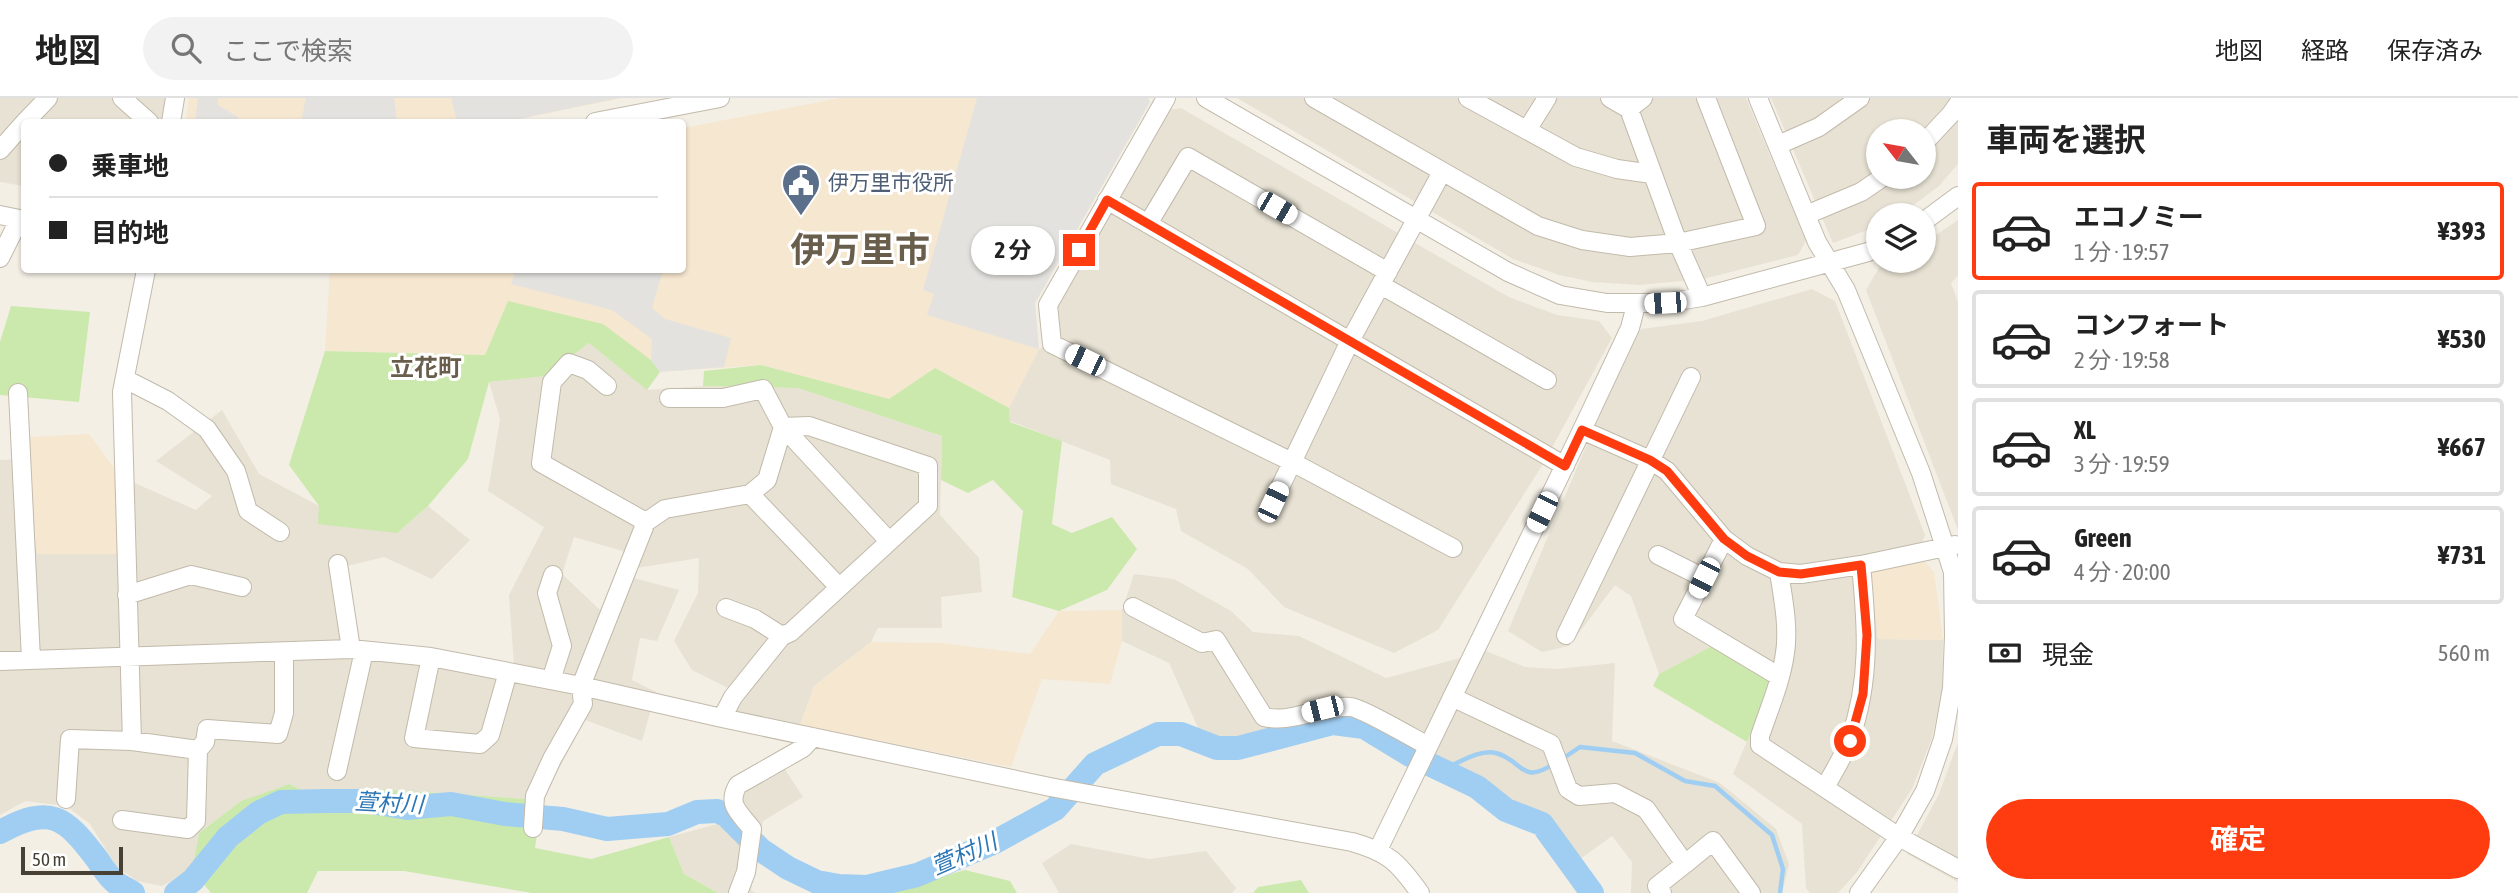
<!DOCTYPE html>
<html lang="ja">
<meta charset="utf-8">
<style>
body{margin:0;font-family:"Asap Condensed","Noto Sans JP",sans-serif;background:#f2f2f2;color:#222;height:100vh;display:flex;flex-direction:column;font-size:26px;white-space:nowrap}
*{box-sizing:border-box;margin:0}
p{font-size:23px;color:#767676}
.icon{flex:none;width:38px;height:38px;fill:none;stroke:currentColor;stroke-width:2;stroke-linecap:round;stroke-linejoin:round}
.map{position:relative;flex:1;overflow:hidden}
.sheet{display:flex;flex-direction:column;background:#fff;width:560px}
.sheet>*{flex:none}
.hud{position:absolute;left:21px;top:21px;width:665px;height:154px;border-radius:7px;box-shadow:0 2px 5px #0004;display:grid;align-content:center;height:154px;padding:0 28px;background:#fff}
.needle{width:46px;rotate:301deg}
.tools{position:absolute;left:1866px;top:21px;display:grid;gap:14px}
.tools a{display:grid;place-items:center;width:70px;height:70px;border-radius:50%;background:#fff;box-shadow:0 2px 5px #0004;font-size:35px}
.scale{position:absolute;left:21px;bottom:18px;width:102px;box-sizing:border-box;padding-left:7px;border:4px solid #464035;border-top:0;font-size:19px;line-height:24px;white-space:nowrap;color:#464035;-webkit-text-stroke:5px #fff;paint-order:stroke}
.end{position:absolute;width:32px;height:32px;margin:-16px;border:9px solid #ff3c10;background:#fff;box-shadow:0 0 0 4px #fff}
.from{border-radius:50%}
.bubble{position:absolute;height:49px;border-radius:24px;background:#fff;box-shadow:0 2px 5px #0004;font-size:23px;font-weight:700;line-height:49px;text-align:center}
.car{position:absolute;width:21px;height:42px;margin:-21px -10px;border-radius:9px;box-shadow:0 0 5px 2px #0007;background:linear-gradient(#fff 24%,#345 0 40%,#fff 0 76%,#345 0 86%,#fff 0)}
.hud b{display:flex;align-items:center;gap:24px;height:66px;font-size:26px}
.hud b+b{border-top:2px solid #e0e0e0}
.hud i{width:18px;height:18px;background:#222}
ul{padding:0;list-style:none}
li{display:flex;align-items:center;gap:21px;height:98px;margin:0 14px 10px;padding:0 14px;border:4px solid #e0e0e0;border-radius:7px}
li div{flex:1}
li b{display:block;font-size:26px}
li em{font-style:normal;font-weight:700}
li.on{border-color:#ff3c10}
li>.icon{width:63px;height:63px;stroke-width:1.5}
h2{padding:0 28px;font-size:32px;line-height:84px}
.pay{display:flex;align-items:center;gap:18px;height:77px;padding:0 28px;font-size:26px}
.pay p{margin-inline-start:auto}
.button{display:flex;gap:14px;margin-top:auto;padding:14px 28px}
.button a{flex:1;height:80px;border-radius:42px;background:#ff3c10;color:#fff;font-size:28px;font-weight:700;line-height:80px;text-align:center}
header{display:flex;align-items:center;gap:42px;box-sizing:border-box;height:98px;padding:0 35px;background:#fff;border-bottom:2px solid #e0e0e0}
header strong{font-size:33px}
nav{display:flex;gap:38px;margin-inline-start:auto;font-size:24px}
.search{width:490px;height:63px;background:#f2f2f2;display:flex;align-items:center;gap:18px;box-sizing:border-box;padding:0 24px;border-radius:38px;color:#767676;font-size:26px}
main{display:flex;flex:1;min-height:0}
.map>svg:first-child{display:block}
.residential{fill:#e7e2d3;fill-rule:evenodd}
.commercial{fill:#f6e7d0}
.green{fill:#cce9ad}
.parking{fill:#e4e2de}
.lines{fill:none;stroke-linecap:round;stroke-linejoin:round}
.stream{stroke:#a0cef2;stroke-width:4.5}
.river{stroke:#a0cef2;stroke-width:24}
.minor-casing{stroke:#c2baab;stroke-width:20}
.minor{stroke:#fff;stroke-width:18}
.route{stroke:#ff3c10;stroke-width:9}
.labels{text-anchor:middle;stroke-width:6;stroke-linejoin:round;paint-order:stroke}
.service-label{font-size:21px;fill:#4e5e75;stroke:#fff;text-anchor:start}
.water-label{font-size:23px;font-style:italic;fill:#2b76b4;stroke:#fff}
.quarter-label{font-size:24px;font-weight:bold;fill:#695e4c;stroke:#fff}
.town-label{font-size:35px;font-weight:bold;fill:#695e4c;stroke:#fff}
</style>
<header>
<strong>地図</strong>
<div class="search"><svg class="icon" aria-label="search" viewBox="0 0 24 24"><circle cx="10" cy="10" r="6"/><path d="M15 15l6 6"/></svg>ここで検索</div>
<nav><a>地図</a><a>経路</a><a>保存済み</a></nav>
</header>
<main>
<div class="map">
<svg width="1958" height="795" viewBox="0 0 1958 795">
<rect width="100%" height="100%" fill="#f3efe5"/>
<!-- residential -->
<path class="residential" d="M 0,0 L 170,0 L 164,24 L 24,24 L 24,88 L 0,84 Z
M 1237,0 L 1746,0 L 1806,143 L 1798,157 L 1703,181 L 1640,187 L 1592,184 L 1559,177 L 1513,161 Z
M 1771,0 L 1958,0 L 1958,66 L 1939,88 L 1900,117 L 1878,117 L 1878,128 L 1833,145 ZM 1878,33 L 1923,33 L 1923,79 L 1878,79 Z
M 1181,10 L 1509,199 L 1557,217 L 1599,223 L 1612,240 L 1543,366 L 1438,532 L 1394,555 L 1284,509 L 1248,471 L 1181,433 L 1176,411 L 1111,386 L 1110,362 L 1010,323 L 1009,310 L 1039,251 L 1058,241 L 1055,203 L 1167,12 Z
M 1958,122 L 1958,178 L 1951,185 L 1958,204 L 1958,432 L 1866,192 L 1880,168 L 1891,163 L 1923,163 L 1923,146 Z
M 1812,191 L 1835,203 L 1925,437 L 1921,447 L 1871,471 L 1878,541 L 1943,542 L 1942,593 L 1932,640 L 1912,691 L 1857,774 L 1838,795 L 1810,795 L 1806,790 L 1802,726 L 1733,676 L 1773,583 L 1714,547 L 1659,576 L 1631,498 L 1615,487 L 1569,548 L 1542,554 L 1508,533 L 1598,320 L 1641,231 L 1702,223 Z
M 589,245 L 648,292 L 703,288 L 798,290 L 942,338 L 940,417 L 979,460 L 982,494 L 941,499 L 942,530 L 878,530 L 871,544 L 814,588 L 800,627 L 719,609 L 730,591 L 692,572 L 674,543 L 698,495 L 699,460 L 637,470 L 623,453 L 574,439 L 562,476 L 600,512 L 618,476 L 679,492 L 657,543 L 640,540 L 632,582 L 656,594 L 642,643 L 585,622 L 542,702 L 379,691 L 375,701 L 310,696 L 289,686 L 241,703 L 199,735 L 192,772 L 162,788 L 137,783 L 117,769 L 90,726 L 66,708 L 25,703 L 0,717 L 0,362 L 24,361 L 121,379 L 196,412 L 212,398 L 156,363 L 222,312 L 259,376 L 319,408 L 397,435 L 428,408 L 470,442 L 432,481 L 384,459 L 347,468 L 357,547 L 430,549 L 514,567 L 509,497 L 544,429 L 488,393 L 500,321 L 489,284 L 546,278 Z
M 1134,476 L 1174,481 L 1231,513 L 1253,534 L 1299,538 L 1386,580 L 1486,553 L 1525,569 L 1557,571 L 1615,565 L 1612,643 L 1720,685 L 1776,731 L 1789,766 L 1782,795 L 1631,795 L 1632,764 L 1612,738 L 1576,764 L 1544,723 L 1508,710 L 1476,683 L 1351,618 L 1228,642 L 1199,632 L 1169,565 L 1122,543 L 1122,512 Z
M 1958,644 L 1958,784 L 1907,756 L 1939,696 Z
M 777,659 L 803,699 L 763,723 L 751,792 L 755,795 L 718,795 L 684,776 L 669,739 L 721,725 L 728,689 Z
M 1071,746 L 1149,761 L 1206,753 L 1236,790 L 1232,795 L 1059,795 L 1042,765 Z"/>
<!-- commercial -->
<path class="commercial" d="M 189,0 L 623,0 L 504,24 L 186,24 Z
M 840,0 L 1148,0 L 1150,4 L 1035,205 L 1039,251 L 1009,310 L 935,270 L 889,302 L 761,267 L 660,274 L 651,261 L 508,204 L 485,257 L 325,253 L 330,172 L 682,172 L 683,30 Z
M 89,336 L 121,379 L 120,456 L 37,456 L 24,361 L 28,339 Z
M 1924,463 L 1934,474 L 1943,542 L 1878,541 L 1871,471 Z
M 1122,512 L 1122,543 L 1110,586 L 1042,581 L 1011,669 L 800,627 L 814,588 L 871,544 L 941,545 L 1030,556 L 1059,513 Z"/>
<!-- green -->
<path class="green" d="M 508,203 L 603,226 L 651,262 L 660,274 L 647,292 L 589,245 L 546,278 L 489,284 L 468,361 L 428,408 L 397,435 L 318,426 L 319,408 L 289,367 L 325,253 L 485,257 Z
M 11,208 L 90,214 L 79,304 L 0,297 L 0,244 Z
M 761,267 L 889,301 L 935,270 L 1009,310 L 1010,324 L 1062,343 L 1052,426 L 1072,435 L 1112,419 L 1137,451 L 1107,492 L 1059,513 L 1012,499 L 1023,413 L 993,382 L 968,395 L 941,382 L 942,338 L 798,290 L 703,288 L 704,273 Z
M 1714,547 L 1773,582 L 1747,644 L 1653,588 L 1659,576 Z
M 289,686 L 310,696 L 374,701 L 378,691 L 542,702 L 535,750 L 591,761 L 669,739 L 684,776 L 718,795 L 532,795 L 404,773 L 318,773 L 307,795 L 211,795 L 192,772 L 199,735 L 241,703 Z
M 965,772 L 1010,783 L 1017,795 L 883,795 Z
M 1301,782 L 1309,795 L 1253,795 L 1258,789 Z"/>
<!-- parking -->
<path class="parking" d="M 198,0 L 218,0 L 218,7 L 238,19 L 237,24 L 195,24 Z
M 306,0 L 394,0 L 397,24 L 301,24 Z
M 451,0 L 619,0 L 504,24 L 457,24 Z
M 977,0 L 1148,0 L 1150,4 L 1035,205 L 1039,251 L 927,217 L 934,196 L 923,192 Z
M 516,172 L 663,172 L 652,210 L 665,221 L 731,240 L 724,269 L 660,274 L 651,262 L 652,241 L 612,212 L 511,186 Z"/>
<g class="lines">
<!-- stream -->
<path class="stream" d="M 1562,661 L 1580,649 L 1635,655 L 1685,683 L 1715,688 L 1772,737 L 1783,771 L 1780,795
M 1444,671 C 1459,665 1479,651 1496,655 C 1524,663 1521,688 1555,665"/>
<!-- river -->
<path class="river" d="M 0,734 C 51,706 65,719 97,761 C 102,768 107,777 114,783 C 119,788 127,791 133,795
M 176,795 L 193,782 L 228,739 L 258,715 L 281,704 L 326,703 L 366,703 L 407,710 L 451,706 L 505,716 L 563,721 L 607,731 L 668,726 L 697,714 L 717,713 L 726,717 L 761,752 L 788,770 L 817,784 L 839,788 L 867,789 L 917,777 L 993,745 L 1055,711 L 1095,666 L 1158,636 L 1181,636 L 1217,650 L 1238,650 L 1333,625 L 1364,629 L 1410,657 L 1477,689 L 1506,712 L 1542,726 L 1592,795"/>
<defs>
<path id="minor" d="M 122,0 L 149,24
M 1166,0 L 1048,207 L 1052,246 L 1292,364 L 1453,450
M 1206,0 L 1508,174 L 1560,197 L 1607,205 L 1665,205 L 1702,199 L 1868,154 L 1878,149
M 1314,0 L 1538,128 L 1582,142 L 1630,149 L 1678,145 L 1756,128 L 1706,0
M 1468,0 L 1576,59 L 1617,71 L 1652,76
M 1610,0 L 1629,11
M 1643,0 L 1629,11 L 1678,145 L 1702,199
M 1758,0 L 1817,144 L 1846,192 L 1921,375 L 1953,474 L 1954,538 L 1952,590 L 1943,641 L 1925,693 L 1899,739 L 1859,795
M 25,24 L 48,0
M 171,24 L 175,0
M 595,24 L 720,0
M 1527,32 L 1547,0
M 1923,46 L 1951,16 L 1958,6
M 1778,47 L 1819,29 L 1860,0
M 0,52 L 24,25
M 1107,102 L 1565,368
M 0,117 L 24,122
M 1806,117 L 1861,94 L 1883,79
M 1923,124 L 1958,98
M 1148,126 L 1188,59 L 1388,174
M 0,160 L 19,122
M 1381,187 L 1547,282
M 125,281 L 168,303 L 207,331 L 236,373 L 248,413 L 280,434
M 607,288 L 588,272 L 569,265 L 552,284 L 541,365 L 646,424
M 18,295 L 31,561
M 669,300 L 723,300 L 763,291 L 783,329 L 767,382 L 750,396
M 1582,332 L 1650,362 L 1667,373 L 1724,441 L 1747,458 L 1779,474 L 1801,476 L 1861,467 L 1955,447
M 1273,404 L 1350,243 L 1442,74
M 1724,441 L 1683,521 L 1780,579
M 1658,457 L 1704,480
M 338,466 L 351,551
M 1779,474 C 1783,500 1789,529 1785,555 C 1781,584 1769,611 1760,638 L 1760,647 L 1899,739 L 1958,771
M 127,497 L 191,477 L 242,489
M 1133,509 L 1202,545 L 1216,542 L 1264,619 C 1291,626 1321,607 1350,609 C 1362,610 1413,640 1428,648
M 726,510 L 755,521 L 782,538
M 1566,537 L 1691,279
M 431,559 L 414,640 L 480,646 L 490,637 L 508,574
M 0,563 L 351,551 L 431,559 L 581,588 L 722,620 L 1050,689 L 1352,744 C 1388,754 1398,764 1420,795
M 551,582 L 562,548 L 547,495 L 553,477
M 1452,599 L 1551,646 L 1568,691 L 1579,698 L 1615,695 L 1646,711 L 1685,766 L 1657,788 L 1662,795
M 722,620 L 733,599 L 782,538 L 791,534 L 928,408 L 928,368 L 809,328 L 783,329 L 889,443
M 132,643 L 122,294 L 146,172
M 198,652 L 205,644 L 207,631 L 278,636 L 284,615 L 284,554
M 337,673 L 364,553
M 1825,690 C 1833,674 1844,658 1850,641 C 1871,582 1867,528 1861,467
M 66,701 L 70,641 L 132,643 L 198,652 L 196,723 L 188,731 L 122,722
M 533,730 L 535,698 L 552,661 L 583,606 L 581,588 L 646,424 L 665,411 L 750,396 L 839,489
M 1378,752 L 1582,332 L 1630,230 L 1636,207
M 1685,766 L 1713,743 L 1751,795
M 738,795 L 746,774 L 752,731 C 740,715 726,707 738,687 L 803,650 L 813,639"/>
</defs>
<!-- minor casing -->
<use href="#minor" class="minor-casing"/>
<!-- minor -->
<use href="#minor" class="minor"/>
</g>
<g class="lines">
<!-- route -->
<path class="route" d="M 1079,152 L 1107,102 L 1565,368 L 1582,332 L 1650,362 L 1667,373 L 1724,441 L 1747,458 L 1779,474 L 1801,476 L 1861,467 L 1867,537 L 1863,596 L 1850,643"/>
</g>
<!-- icons -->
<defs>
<symbol id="civic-pin" viewBox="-11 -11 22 30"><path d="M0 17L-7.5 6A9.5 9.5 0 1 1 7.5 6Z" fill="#5c6f8a" stroke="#fff"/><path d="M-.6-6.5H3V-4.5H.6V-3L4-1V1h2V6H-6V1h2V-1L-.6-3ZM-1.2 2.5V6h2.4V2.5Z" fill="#fff"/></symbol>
</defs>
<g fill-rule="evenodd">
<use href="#civic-pin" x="779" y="63" width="44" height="60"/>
</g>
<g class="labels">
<!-- service labels -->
<g class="service-label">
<text x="828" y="92">伊万里市役所</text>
</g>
<!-- water labels -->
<g class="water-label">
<text transform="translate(389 705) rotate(3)" y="8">萱村川</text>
<text transform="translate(964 756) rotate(-24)" y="8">萱村川</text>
</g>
<!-- quarter labels -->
<g class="quarter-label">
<text x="426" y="278">立花町</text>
</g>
<!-- town labels -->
<g class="town-label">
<text x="860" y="164">伊万里市</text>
</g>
</g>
</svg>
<div class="tools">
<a><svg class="needle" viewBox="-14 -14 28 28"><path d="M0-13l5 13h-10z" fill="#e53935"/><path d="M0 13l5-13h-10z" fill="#767676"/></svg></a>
<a><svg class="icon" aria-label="layers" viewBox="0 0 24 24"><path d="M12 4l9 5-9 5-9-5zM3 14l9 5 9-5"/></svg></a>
</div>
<div class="scale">50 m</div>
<i class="end from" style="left:1850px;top:643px"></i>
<i class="end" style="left:1079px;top:152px"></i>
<div class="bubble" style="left:971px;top:128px;width:84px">2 分</div>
<i class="car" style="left:1277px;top:110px;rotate:120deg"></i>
<i class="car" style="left:1665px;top:205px;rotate:267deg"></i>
<i class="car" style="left:1085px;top:262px;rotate:296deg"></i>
<i class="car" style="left:1273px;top:404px;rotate:25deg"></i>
<i class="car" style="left:1542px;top:414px;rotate:206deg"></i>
<i class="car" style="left:1704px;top:480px;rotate:207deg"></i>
<i class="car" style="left:1322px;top:611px;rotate:256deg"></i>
<div class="hud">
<b><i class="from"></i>乗車地</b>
<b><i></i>目的地</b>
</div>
</div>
<section class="sheet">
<h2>車両を選択</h2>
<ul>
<li class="on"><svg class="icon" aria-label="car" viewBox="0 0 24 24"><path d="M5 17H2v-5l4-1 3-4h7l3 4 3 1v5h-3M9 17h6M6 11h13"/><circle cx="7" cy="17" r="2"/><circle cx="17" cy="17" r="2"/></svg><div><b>エコノミー</b><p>1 分 · 19:57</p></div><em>¥393</em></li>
<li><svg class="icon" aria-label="car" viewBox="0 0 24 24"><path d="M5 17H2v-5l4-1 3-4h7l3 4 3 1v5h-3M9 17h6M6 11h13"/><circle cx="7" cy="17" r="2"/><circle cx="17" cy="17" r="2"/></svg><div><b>コンフォート</b><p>2 分 · 19:58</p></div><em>¥530</em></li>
<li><svg class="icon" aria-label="car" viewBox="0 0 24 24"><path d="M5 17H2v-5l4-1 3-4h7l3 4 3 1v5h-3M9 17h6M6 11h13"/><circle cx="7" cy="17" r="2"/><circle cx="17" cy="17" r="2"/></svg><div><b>XL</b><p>3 分 · 19:59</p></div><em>¥667</em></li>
<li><svg class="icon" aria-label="car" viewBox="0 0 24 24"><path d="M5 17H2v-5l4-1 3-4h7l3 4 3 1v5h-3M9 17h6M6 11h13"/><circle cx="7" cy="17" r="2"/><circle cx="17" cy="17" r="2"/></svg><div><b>Green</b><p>4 分 · 20:00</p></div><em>¥731</em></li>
</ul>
<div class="pay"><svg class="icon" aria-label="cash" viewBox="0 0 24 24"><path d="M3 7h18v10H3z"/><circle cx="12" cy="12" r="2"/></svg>現金<p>560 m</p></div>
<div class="button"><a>確定</a></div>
</section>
</main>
